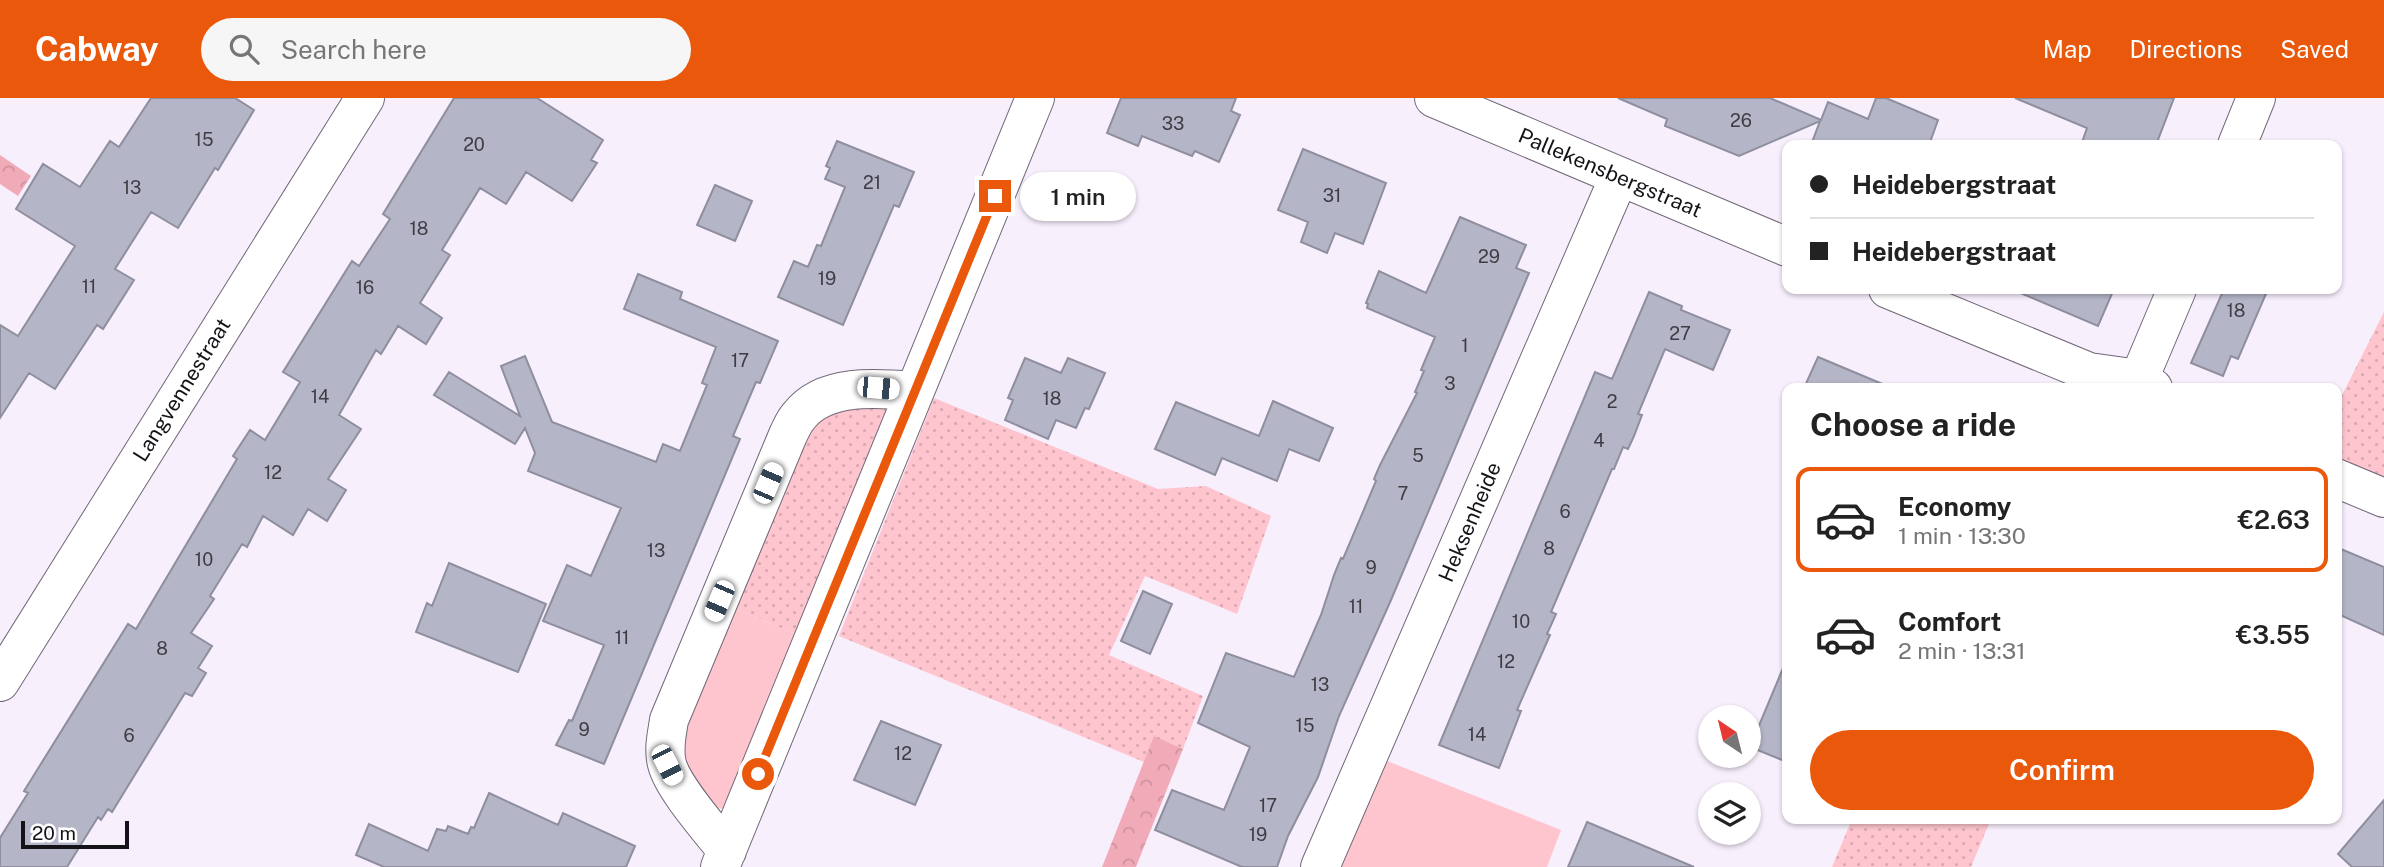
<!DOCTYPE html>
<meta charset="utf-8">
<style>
body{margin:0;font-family:"Public Sans",sans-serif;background:#f6f6f6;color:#222;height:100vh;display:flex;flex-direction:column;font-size:26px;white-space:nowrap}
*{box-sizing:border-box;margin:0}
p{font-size:23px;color:#767676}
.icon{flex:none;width:38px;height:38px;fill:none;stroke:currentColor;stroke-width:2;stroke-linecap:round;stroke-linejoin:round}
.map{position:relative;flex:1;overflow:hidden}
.sheet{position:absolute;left:1782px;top:285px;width:560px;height:441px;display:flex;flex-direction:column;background:#fff;border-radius:14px;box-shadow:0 2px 5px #0004}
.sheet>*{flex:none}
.hud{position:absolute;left:1782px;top:42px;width:560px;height:154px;border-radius:14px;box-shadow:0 2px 5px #0004;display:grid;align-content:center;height:154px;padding:0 28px;background:#fff}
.needle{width:46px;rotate:325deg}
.tools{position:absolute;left:1698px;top:607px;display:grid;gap:14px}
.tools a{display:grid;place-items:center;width:63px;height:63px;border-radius:50%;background:#fff;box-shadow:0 2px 5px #0004;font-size:35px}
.scale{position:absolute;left:21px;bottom:18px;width:108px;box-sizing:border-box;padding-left:7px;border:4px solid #161318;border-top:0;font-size:19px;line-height:24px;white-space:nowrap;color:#161318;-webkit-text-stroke:5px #fff;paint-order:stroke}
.end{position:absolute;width:32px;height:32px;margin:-16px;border:9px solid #ea580c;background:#fff;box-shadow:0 0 0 4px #fff}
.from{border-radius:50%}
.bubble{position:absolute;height:49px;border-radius:24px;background:#fff;box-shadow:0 2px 5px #0004;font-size:23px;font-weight:600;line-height:49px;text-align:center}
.car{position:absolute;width:21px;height:42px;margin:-21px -10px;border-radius:9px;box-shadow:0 0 5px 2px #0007;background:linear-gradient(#fff 24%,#345 0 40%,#fff 0 76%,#345 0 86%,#fff 0)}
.hud b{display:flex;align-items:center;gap:24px;height:66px;font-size:26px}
.hud b+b{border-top:2px solid #e0e0e0}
.hud i{width:18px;height:18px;background:#222}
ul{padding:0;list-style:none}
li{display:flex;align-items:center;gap:21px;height:105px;margin:0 14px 10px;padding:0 14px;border:4px solid transparent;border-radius:14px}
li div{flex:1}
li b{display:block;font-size:26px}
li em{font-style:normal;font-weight:600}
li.current{border-color:#ea580c}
li>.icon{width:63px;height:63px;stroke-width:1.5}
h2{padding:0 28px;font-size:32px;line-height:84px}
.action{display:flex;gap:14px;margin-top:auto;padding:14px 28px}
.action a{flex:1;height:80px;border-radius:42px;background:#ea580c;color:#fff;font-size:28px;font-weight:600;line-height:80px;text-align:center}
header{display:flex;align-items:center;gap:42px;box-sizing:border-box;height:98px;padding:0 35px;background:#ea580c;color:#fff}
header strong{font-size:33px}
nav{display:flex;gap:38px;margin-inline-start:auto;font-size:24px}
.search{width:490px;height:63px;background:#f6f6f6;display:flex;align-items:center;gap:18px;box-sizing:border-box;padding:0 24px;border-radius:38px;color:#767676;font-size:26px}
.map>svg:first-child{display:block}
.grass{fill:url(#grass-dots)}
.forest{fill:url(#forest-crowns)}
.park{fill:#fec5ce}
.building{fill:#b4b5c7;stroke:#8e8e9f;stroke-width:2}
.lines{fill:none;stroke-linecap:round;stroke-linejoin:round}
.street-casing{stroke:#716877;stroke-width:40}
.street{stroke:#fff;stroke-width:38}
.route{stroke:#ea580c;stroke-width:9}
.labels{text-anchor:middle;stroke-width:6;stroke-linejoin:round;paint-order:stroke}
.number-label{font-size:18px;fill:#3e3c44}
.street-label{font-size:21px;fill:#161318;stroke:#fff}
</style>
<header>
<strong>Cabway</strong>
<div class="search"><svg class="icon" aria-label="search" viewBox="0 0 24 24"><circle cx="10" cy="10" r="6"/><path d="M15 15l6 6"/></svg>Search here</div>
<nav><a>Map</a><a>Directions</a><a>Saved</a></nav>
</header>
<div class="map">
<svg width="2384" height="769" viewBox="0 0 2384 769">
<defs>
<pattern id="grass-dots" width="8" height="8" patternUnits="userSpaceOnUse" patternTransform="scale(1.75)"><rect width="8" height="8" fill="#fec5ce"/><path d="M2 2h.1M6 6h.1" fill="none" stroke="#d9a8b0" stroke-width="1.8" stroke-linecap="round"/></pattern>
<pattern id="forest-crowns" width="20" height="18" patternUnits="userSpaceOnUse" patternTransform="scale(1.75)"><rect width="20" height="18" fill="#f1abb8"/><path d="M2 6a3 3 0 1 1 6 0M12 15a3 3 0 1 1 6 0" fill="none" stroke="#ce929d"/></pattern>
</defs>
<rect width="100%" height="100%" fill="#f8effd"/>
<!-- grass -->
<path class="grass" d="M 2384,214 L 2384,386 L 2336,367 L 2336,309 Z
M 934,300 L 1158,391 L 1206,388 L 1271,418 L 1237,516 L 1145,478 L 1109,557 L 1203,598 L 1183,651 L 1154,639 L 1144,664 L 839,538 Z
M 883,307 L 887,312 L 802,539 L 732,509 L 802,340 L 826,314 Z
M 1852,721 L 1991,721 L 1971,769 L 1832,769 Z"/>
<!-- forest -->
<path class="forest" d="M 0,57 L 31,78 L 18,98 L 0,86 Z
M 1154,638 L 1183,651 L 1136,769 L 1102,769 Z"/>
<!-- park -->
<path class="park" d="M 732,509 L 802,539 L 725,710 L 715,711 L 688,682 L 680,640 Z
M 1382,661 L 1561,732 L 1547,769 L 1341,769 Z"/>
<!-- building -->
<path class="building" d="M 151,0 L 235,0 L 254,12 L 218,72 L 215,70 L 178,130 L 151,114 L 115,171 L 134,182 L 103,231 L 97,227 L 55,291 L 29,275 L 0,320 L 0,227 L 18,238 L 75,148 L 16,111 L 43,66 L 80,89 L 110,43 L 119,49 Z
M 454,0 L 537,0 L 603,42 L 591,62 L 597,65 L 572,103 L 526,74 L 506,106 L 480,90 L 442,152 L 450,157 L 420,205 L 442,220 L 426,246 L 398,228 L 381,256 L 376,252 L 339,317 L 361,331 L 328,381 L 346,392 L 327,423 L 308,411 L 293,437 L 263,418 L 247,449 L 242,446 L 210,498 L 214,501 L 191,535 L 212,548 L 198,570 L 206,575 L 192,598 L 185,595 L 112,714 L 108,711 L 101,722 L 98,719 L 67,769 L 0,769 L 0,740 L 28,695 L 24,693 L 128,526 L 136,531 L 237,361 L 233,358 L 250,332 L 265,342 L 300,284 L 283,274 L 352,163 L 359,168 L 390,121 L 383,116 Z
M 1121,0 L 1236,0 L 1231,13 L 1240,17 L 1219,64 L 1195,53 L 1192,58 L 1142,38 L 1138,48 L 1107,35 Z
M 1618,0 L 1770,0 L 1821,22 L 1828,4 L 1868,21 L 1876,0 L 1886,0 L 1938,22 L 1929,47 L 1811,47 L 1820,23 L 1739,58 L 1665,28 L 1667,21 Z
M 2015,0 L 2174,0 L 2156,47 L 2081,47 L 2087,30 Z
M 837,43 L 914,74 L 899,109 L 894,107 L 843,227 L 778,199 L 794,163 L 808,169 L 817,147 L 821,148 L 845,89 L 825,81 L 830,70 L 826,68 Z
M 1303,51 L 1386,85 L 1363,146 L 1335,135 L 1327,155 L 1301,144 L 1308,124 L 1278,112 Z
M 715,87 L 752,103 L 735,143 L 697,127 Z
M 1460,119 L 1526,147 L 1516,170 L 1529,175 L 1391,502 L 1339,618 L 1318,679 L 1288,738 L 1277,769 L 1242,769 L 1155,732 L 1172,692 L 1224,712 L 1250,649 L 1198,625 L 1226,555 L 1294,579 L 1321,517 L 1334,477 L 1341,460 L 1343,461 L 1376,383 L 1374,381 L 1380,367 L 1417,295 L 1415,294 L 1424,273 L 1421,272 L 1435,239 L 1367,210 L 1368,206 L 1366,205 L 1379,173 L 1426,195 Z
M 638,176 L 682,194 L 680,201 L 778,243 L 760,285 L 756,284 L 733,338 L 740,341 L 604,666 L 556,647 L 569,622 L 572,623 L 604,547 L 543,523 L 567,467 L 591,478 L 621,410 L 528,373 L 535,355 L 525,330 L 515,346 L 434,297 L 449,274 L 520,318 L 501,268 L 525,258 L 552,324 L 656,364 L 663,346 L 680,353 L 707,287 L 702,285 L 716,249 L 624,211 Z
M 2011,191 L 2114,191 L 2098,228 Z
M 2224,191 L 2268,191 L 2238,261 L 2231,258 L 2223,278 L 2191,265 Z
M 1649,194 L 1682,208 L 1681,212 L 1730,232 L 1713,272 L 1665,251 L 1638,316 L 1642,317 L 1634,338 L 1628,351 L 1623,349 L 1614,371 L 1612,371 L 1551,514 L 1556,516 L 1547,536 L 1550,537 L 1517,612 L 1521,613 L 1499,670 L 1439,647 L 1595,274 L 1612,281 Z
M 1818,259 L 1892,290 L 1804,290 Z
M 1025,260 L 1061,275 L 1068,260 L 1105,275 L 1089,311 L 1085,310 L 1076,330 L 1056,322 L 1048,341 L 1005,322 L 1013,302 L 1008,300 Z
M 1273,303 L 1333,330 L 1319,363 L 1289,351 L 1277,383 L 1222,360 L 1215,377 L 1155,351 L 1176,304 L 1259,338 Z
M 2336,449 L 2384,469 L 2384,537 L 2336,515 Z
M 449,465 L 546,506 L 518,574 L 416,534 L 427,505 L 432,508 Z
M 1143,493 L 1172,506 L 1150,556 L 1121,543 Z
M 1786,563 L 1787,563 L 1787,664 L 1750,649 Z
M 881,623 L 941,647 L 915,707 L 854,682 Z
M 489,695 L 558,727 L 563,715 L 635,748 L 626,769 L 384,769 L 356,757 L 369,726 L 428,753 L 437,731 L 446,733 L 448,728 L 468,736 L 471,729 L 474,730 Z
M 2384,702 L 2384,769 L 2352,769 L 2338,756 Z
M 1587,724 L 1694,769 L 1568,769 Z"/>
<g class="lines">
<defs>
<path id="street" d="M 1434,0 L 1787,149
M 2237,47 L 2256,0
M 1888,191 L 2089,274 L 2139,281 L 2153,290
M 2139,281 L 2177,191
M 2336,380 L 2384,400
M 0,584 L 365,0
M 727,753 C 711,732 673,690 667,666 C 663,651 667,636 669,622 L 788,337 C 791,331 794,323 799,318 C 824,285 878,290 914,293
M 720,769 L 1035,0
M 1320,769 L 1619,79"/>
</defs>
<!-- street casing -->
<use href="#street" class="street-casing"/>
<!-- street -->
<use href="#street" class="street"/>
</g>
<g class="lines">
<!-- route -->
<path class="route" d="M 758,676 L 995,98"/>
</g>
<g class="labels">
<!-- number labels -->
<g class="number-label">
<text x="1741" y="29">26</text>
<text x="1173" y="32">33</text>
<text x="204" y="48">15</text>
<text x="474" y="53">20</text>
<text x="872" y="91">21</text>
<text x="132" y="96">13</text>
<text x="1332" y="104">31</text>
<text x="419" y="137">18</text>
<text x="1489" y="165">29</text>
<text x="827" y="187">19</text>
<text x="89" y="195">11</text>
<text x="365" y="196">16</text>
<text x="2236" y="219">18</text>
<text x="1680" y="242">27</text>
<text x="1465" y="254">1</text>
<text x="740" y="269">17</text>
<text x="1450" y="292">3</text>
<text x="320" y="305">14</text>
<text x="1052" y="307">18</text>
<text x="1612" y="310">2</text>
<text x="1599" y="349">4</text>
<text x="1418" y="364">5</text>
<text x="273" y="381">12</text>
<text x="1403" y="402">7</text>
<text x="1565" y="420">6</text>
<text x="1549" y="457">8</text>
<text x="656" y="459">13</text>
<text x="204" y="468">10</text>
<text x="1371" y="476">9</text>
<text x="1356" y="515">11</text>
<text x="1521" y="530">10</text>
<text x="622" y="546">11</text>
<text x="162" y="557">8</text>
<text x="1506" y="570">12</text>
<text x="1320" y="593">13</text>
<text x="1305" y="634">15</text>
<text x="584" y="638">9</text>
<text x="1477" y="643">14</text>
<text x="129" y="644">6</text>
<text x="903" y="662">12</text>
<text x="1268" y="714">17</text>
<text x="1258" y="743">19</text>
</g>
<!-- street labels -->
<g class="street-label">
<text transform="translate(1610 75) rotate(23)" y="7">Pallekensbergstraat</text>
<text transform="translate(182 292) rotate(-58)" y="7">Langvennestraat</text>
<text transform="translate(1470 424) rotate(-67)" y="7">Heksenheide</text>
</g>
</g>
</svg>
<div class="tools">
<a><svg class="needle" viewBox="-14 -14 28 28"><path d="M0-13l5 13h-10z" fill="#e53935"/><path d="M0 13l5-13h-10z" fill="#767676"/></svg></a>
<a><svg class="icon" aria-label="layers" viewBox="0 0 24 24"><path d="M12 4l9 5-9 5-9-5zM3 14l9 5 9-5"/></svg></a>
</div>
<div class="scale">20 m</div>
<i class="end from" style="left:758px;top:676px"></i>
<i class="end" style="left:995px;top:98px"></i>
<div class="bubble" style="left:1020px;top:74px;width:116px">1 min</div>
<i class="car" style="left:878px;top:290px;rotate:95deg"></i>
<i class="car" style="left:768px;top:385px;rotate:23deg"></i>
<i class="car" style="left:719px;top:503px;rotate:203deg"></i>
<i class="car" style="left:667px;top:667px;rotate:153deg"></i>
<div class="hud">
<b><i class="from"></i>Heidebergstraat</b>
<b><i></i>Heidebergstraat</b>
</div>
<section class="sheet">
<h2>Choose a ride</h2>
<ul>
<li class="current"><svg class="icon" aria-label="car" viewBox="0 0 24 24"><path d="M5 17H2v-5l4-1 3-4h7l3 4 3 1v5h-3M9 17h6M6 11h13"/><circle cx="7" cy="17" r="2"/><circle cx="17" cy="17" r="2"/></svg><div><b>Economy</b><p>1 min · 13:30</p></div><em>€2.63</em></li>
<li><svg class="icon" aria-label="car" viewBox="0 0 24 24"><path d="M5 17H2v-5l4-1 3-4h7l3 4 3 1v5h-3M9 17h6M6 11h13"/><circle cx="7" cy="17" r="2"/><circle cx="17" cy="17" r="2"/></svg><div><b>Comfort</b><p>2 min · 13:31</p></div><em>€3.55</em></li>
</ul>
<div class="action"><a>Confirm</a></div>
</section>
</div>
